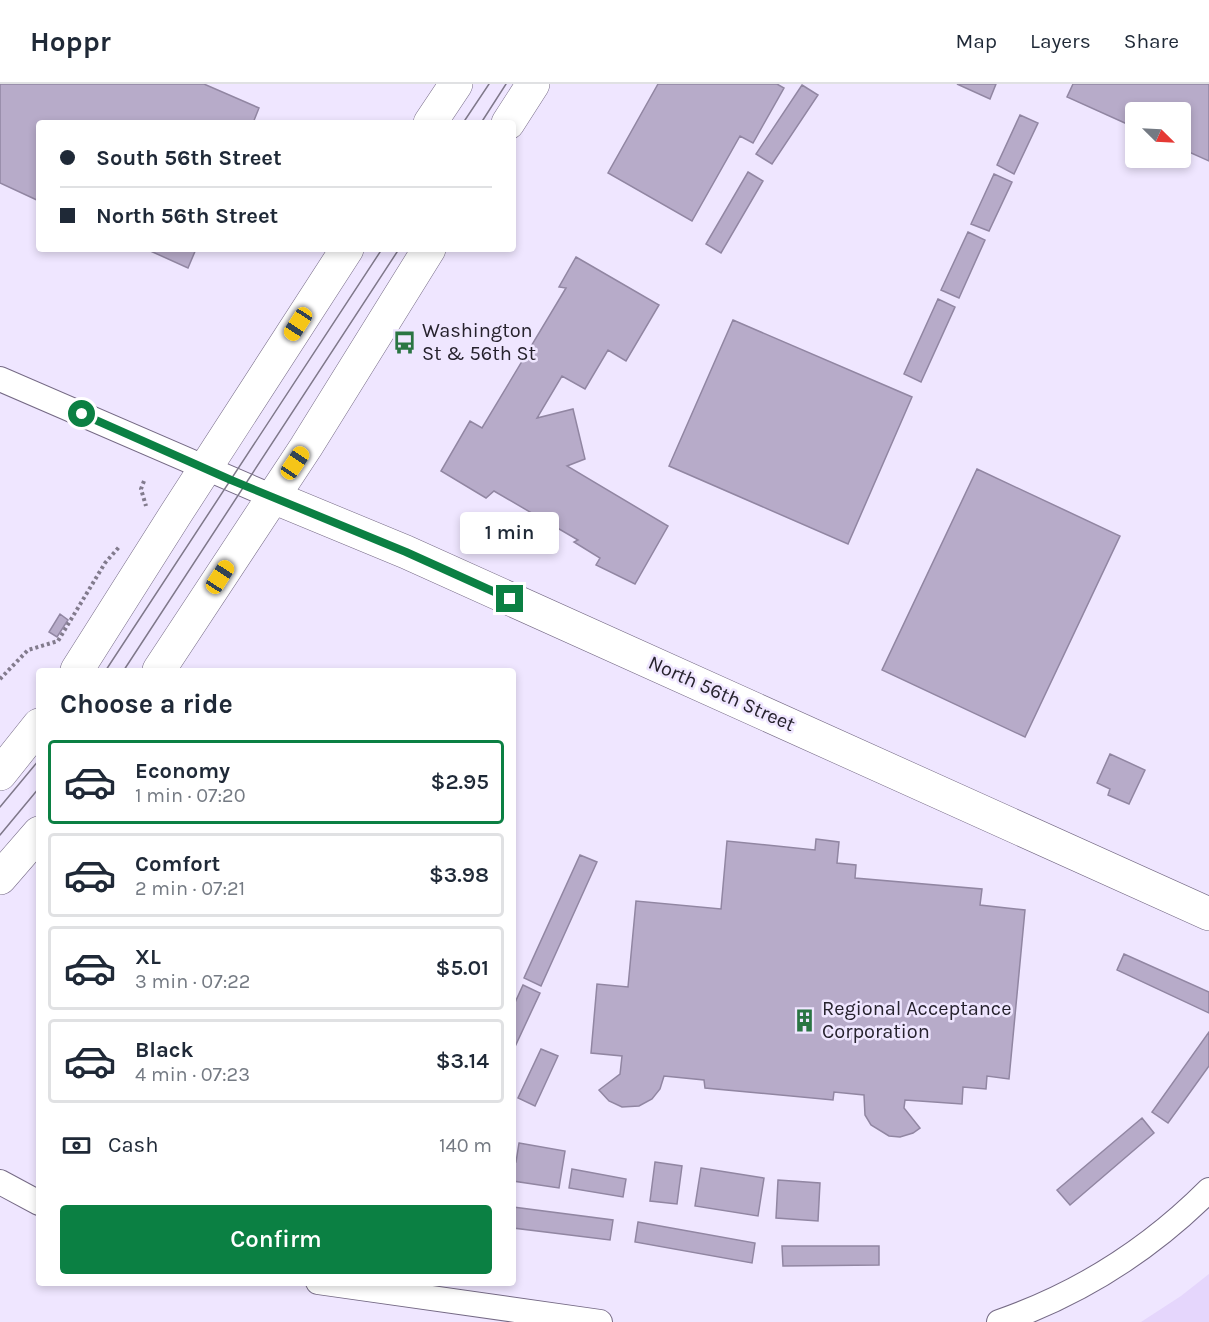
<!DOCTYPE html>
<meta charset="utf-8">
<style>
body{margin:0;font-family:Karla,sans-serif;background:#f6f6f7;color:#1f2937;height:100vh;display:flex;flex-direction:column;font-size:22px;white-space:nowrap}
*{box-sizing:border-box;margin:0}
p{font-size:20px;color:#747a83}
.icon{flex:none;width:33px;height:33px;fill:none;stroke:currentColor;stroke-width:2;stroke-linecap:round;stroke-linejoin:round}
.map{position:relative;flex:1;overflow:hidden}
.panel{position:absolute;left:36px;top:584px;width:480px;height:618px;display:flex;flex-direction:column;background:#fff;border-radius:6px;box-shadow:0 3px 9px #0003}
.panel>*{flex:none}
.banner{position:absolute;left:36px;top:36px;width:480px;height:132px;border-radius:6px;box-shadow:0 3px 9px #0003;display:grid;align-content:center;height:132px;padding:0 24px;background:#fff}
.needle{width:39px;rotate:114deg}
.buttons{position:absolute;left:1125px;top:18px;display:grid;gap:12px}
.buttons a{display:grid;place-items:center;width:66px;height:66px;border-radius:6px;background:#fff;box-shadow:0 3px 9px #0003;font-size:30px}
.end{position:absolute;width:27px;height:27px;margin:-14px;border:8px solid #0b8043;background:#fff;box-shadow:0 0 0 3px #fff}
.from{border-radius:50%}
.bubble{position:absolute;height:42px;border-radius:6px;background:#fff;box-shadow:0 3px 9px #0003;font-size:20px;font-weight:600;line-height:42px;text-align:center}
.car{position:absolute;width:18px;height:36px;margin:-18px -9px;border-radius:8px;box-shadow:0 0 4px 2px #0007;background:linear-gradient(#f5c518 24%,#345 0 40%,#f5c518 0 76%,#345 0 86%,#f5c518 0)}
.banner b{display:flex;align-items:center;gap:21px;height:57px;font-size:22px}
.banner b+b{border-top:2px solid #e0e1e3}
.banner i{width:15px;height:15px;background:#1f2937}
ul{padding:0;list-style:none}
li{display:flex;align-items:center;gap:18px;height:84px;margin:0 12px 9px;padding:0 12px;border:3px solid #e0e1e3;border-radius:6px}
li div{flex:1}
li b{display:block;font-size:22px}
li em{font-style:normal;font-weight:600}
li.current{border-color:#0b8043}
li>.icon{width:54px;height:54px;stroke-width:1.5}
h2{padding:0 24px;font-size:27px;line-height:72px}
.pay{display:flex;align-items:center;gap:15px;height:66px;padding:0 24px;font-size:22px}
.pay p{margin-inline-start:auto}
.action{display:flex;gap:12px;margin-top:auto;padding:12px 24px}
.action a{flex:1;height:69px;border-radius:6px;background:#0b8043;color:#fff;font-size:24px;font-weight:600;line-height:69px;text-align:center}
header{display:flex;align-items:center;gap:36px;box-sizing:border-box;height:84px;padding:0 30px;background:#fff;border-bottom:2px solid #e0e1e3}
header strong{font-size:28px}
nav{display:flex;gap:33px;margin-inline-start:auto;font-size:21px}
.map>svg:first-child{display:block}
.built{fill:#e5d6fc}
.building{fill:#b7abc9;stroke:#9186a2;stroke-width:1.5}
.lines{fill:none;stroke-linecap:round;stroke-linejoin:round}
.street-casing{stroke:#756a85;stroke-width:26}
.secondary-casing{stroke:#756a85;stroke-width:34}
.primary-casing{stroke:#756a85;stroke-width:34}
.path{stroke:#827b8d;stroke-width:4;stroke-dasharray:3 3;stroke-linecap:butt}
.street{stroke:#fff;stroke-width:24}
.secondary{stroke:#fff;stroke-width:33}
.primary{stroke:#fff;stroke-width:33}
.tram{stroke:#7f788a;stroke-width:1.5}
.route{stroke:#0b8043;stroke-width:8}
.labels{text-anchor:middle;stroke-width:5;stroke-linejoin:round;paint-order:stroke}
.poi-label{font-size:20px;fill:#26222d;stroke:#efe6ff;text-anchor:start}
.street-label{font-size:20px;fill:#26222d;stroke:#efe6ff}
</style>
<header>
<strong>Hoppr</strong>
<nav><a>Map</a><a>Layers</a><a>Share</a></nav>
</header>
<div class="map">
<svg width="1209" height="1238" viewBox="0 0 1209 1238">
<rect width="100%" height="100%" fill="#efe6ff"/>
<!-- built -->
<path class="built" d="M 1209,1190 L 1209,1238 L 1141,1238 L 1181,1212 Z"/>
<!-- building -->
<path class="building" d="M 0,0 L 204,0 L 259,24 L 253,39 L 39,39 L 39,117 L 0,99 Z
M 658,0 L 777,0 L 784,4 L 753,59 L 740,52 L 692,137 L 608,89 Z
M 957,0 L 996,0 L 990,15 Z
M 1073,0 L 1209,0 L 1209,77 L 1180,64 L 1180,28 L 1136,28 L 1136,44 L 1067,13 Z
M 802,1 L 818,11 L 772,80 L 756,70 Z
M 1020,31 L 1038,39 L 1014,90 L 997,81 Z
M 748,88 L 763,97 L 721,169 L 706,160 Z
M 994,90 L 1012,98 L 989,147 L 971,140 Z
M 968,148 L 985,156 L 959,214 L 941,206 Z
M 146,165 L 196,165 L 188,184 Z
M 576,173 L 659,221 L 626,277 L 608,266 L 585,305 L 562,292 L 537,334 L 573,325 L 585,375 L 567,382 L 668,442 L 635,500 L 596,481 L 600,474 L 574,458 L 578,456 L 494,407 L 486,414 L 441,387 L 470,337 L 482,344 L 566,204 L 559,203 Z
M 938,215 L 955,223 L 921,298 L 904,290 Z
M 733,236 L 912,313 L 848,460 L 669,382 Z
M 977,385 L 1120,452 L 1025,653 L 882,586 Z
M 60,530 L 68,536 L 57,553 L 49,548 Z
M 1110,670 L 1145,686 L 1129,720 L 1108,711 L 1110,705 L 1097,699 Z
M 816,755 L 839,758 L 837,779 L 856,781 L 855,794 L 982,805 L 980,821 L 1025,826 L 1009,995 L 987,992 L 986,1005 L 963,1003 L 962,1020 L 905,1016 L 904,1024 L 920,1044 L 913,1049 L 900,1053 L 889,1052 L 871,1041 L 865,1031 L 864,1011 L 834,1008 L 833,1016 L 705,1004 L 704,996 L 664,992 L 660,1005 L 652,1015 L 639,1022 L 622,1023 L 609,1017 L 599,1006 L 620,990 L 622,972 L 591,969 L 597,900 L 628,903 L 636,817 L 721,825 L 727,757 L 815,766 Z
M 580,771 L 597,778 L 541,902 L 524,894 Z
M 1124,870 L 1209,908 L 1209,929 L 1117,886 Z
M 523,901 L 540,909 L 513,967 L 513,923 Z
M 1209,948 L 1209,982 L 1168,1039 L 1152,1028 Z
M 541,965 L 558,972 L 535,1022 L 518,1014 Z
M 1142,1034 L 1154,1049 L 1070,1121 L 1057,1106 Z
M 519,1059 L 565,1067 L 559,1104 L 513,1097 L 513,1078 L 516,1078 Z
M 655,1078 L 682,1082 L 677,1120 L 650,1117 Z
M 701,1084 L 764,1094 L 758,1132 L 695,1122 Z
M 572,1085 L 626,1095 L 623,1113 L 569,1104 Z
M 778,1096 L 820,1099 L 818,1137 L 776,1134 Z
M 513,1123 L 613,1136 L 610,1156 L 513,1144 Z
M 638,1138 L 755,1159 L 752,1179 L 635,1158 Z
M 782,1162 L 879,1162 L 879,1181 L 783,1182 Z"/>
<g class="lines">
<defs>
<path id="street" d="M 0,295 L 273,413
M 0,1098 L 39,1119
M 318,1198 L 600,1238
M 999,1238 C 1080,1210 1149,1166 1209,1106"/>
<path id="secondary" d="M 273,413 L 406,468 L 1209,830"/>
<path id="primary" d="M 430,39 L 456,0
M 508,39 L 533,0
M 77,586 L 177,428 L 347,165
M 159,586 L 306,363 L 429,165
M 0,690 L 39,641
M 0,794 L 39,749"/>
</defs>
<!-- street casing -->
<use href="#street" class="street-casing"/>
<!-- secondary casing -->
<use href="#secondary" class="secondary-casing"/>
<!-- primary casing -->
<use href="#primary" class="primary-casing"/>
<!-- path -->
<path class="path" d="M 144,397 L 141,405 L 146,422
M 0,595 L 28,566 L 58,557 L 105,479 L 120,462"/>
<!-- street -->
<use href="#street" class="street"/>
<!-- secondary -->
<use href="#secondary" class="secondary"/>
<!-- primary -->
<use href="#primary" class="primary"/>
<!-- tram -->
<path class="tram" d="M 463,39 L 489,0
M 481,39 L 506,0
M 106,586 L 382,165
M 124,586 L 399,165
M 0,723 L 39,676
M 0,751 L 39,704"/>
</g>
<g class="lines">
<!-- route -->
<path class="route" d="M 82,330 L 231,396 L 406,468 L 510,515"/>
</g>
<!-- icons -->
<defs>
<symbol id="bus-bare" viewBox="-9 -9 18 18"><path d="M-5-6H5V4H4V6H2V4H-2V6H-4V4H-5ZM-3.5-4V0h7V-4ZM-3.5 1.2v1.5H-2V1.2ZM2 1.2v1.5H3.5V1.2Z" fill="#2a7543" stroke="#efe6ff" stroke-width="2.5" paint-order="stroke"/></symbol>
<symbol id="building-bare" viewBox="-9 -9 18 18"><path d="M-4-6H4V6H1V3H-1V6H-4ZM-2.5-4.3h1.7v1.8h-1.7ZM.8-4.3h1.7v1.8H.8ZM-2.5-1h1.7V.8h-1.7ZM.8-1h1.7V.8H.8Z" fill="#2a7543" stroke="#efe6ff" stroke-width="2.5" paint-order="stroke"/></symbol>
</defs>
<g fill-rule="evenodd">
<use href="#bus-bare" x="388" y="242" width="33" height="33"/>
<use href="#building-bare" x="788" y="920" width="33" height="33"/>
</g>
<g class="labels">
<!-- poi labels -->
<g class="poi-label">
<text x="422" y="253">Washington<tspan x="422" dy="23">St &amp; 56th St</tspan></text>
<text x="822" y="931">Regional Acceptance<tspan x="822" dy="23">Corporation</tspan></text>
</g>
<!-- street labels -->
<g class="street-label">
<text transform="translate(722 609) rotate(24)" y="7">North 56th Street</text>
</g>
</g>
</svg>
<div class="buttons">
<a><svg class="needle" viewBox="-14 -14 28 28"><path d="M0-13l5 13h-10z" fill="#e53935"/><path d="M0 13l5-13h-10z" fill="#747a83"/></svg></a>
</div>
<i class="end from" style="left:82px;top:330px"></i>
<i class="end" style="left:510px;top:515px"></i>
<div class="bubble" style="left:460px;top:428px;width:99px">1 min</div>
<i class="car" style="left:298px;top:240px;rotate:213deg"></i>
<i class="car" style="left:295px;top:379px;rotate:34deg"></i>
<i class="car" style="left:220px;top:493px;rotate:33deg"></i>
<div class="banner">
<b><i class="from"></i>South 56th Street</b>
<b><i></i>North 56th Street</b>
</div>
<section class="panel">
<h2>Choose a ride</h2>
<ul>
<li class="current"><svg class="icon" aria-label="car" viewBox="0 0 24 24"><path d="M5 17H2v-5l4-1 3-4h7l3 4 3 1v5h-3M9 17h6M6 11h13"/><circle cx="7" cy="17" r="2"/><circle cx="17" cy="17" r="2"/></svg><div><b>Economy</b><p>1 min · 07:20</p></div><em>$2.95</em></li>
<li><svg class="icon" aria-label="car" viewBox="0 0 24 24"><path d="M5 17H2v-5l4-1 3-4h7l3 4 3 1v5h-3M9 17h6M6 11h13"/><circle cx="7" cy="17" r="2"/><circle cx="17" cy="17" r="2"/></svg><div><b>Comfort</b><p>2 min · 07:21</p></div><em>$3.98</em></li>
<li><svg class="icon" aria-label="car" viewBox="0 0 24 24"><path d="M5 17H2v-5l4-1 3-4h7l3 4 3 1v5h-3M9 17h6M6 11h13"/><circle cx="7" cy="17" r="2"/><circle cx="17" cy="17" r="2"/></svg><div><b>XL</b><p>3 min · 07:22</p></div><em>$5.01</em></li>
<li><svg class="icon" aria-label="car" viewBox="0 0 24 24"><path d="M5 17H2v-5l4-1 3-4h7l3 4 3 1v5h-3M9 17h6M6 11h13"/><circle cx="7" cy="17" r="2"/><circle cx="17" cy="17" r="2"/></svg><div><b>Black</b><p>4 min · 07:23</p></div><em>$3.14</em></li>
</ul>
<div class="pay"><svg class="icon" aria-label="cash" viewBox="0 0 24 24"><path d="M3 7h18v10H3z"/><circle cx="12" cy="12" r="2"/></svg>Cash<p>140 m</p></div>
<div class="action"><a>Confirm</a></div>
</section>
</div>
